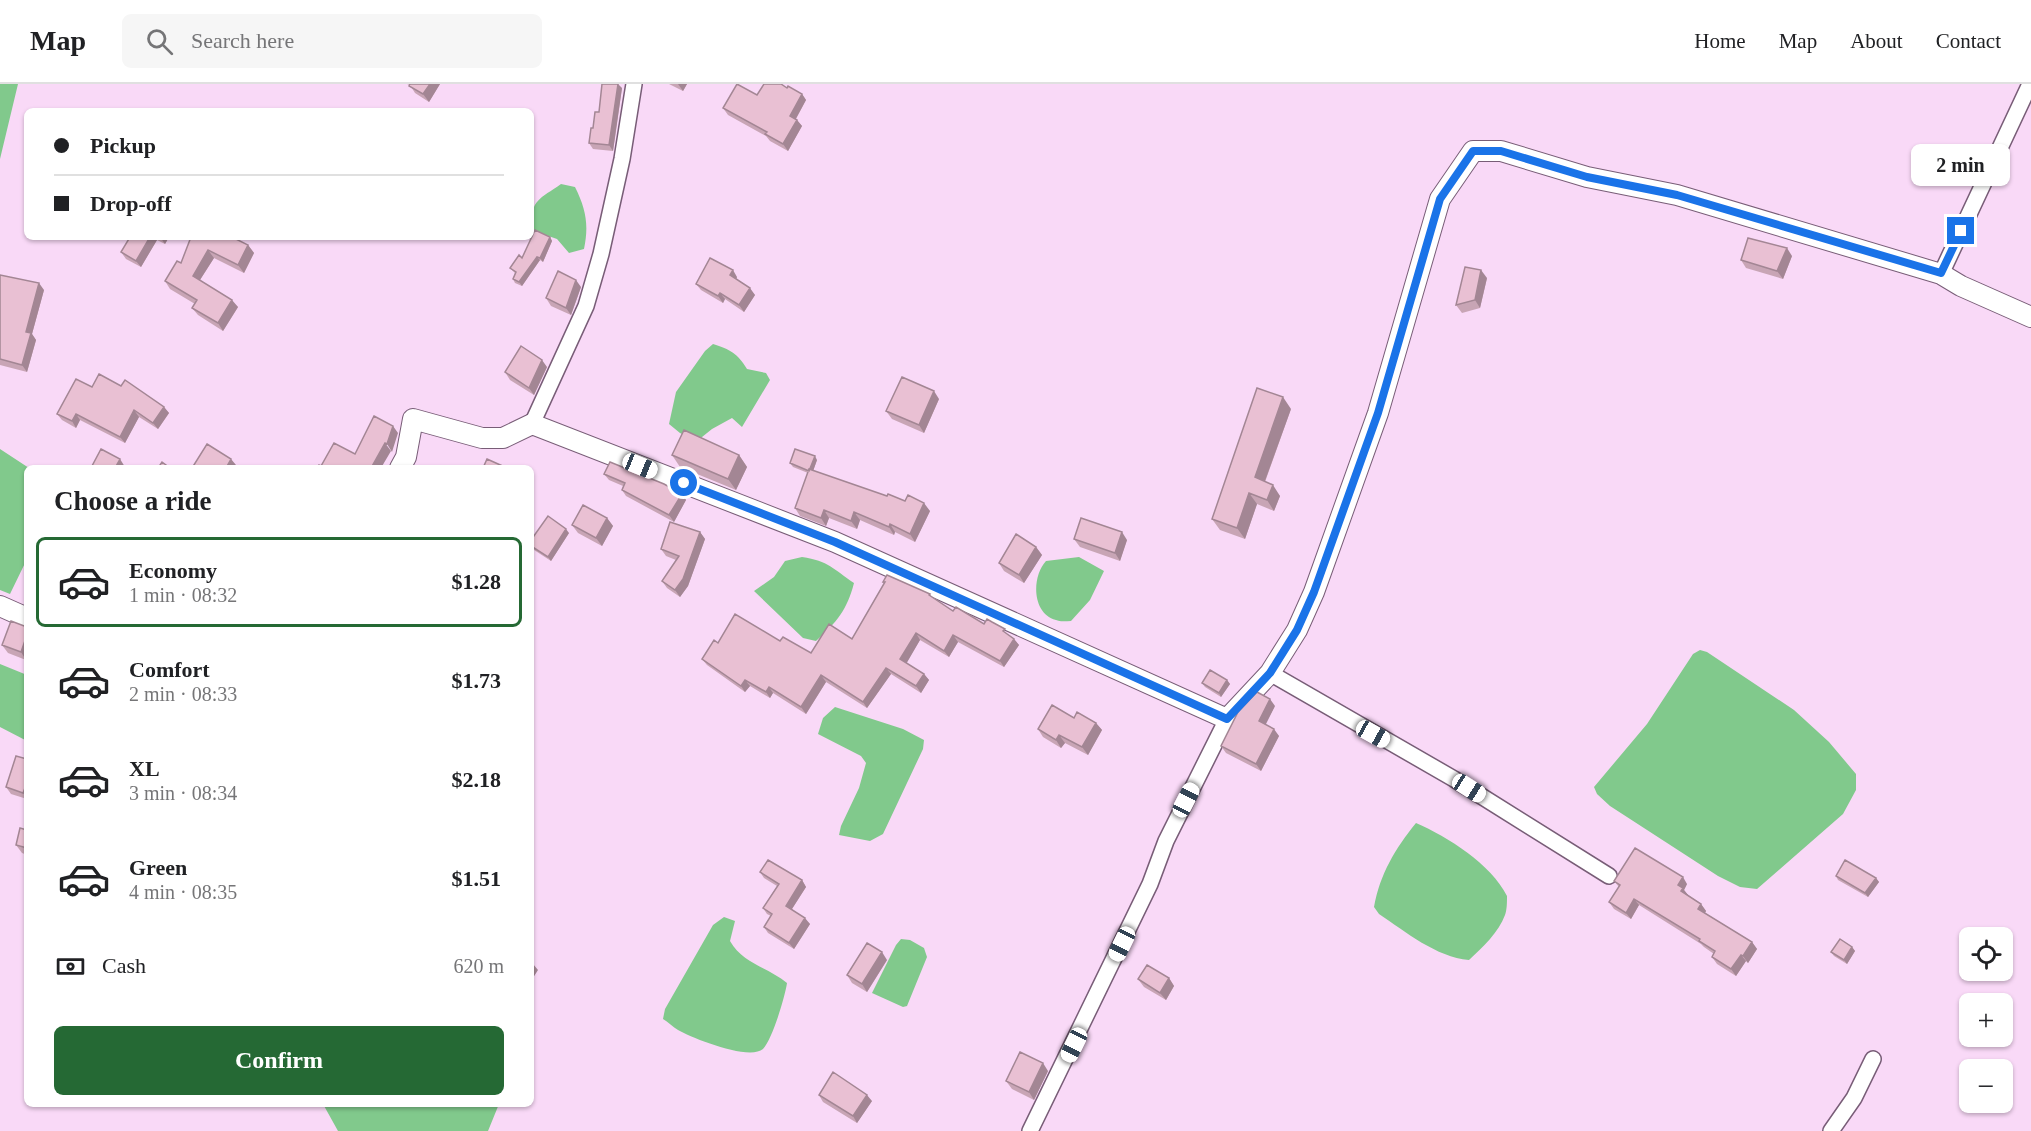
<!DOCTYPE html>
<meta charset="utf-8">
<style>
body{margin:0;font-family:Georgia,serif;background:#f6f6f6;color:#202124;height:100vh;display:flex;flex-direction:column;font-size:22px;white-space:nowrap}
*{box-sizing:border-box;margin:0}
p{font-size:20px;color:#757577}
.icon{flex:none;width:33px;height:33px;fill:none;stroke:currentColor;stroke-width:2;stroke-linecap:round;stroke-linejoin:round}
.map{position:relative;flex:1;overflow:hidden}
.drawer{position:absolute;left:24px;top:381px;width:510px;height:642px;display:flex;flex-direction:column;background:#fff;border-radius:9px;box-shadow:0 2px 4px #0004}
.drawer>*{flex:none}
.banner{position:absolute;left:24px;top:24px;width:510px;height:132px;border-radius:9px;box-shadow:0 2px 4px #0004;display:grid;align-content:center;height:132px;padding:0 30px;background:#fff}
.tools{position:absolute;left:1959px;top:843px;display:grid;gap:12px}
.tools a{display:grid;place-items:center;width:54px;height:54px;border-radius:9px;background:#fff;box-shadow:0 2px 4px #0004;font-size:30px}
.end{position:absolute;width:27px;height:27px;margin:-14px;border:8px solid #1a73e8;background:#fff;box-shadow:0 0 0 3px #fff}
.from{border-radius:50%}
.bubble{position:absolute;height:42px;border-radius:9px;background:#fff;box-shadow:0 2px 4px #0004;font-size:20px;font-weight:700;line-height:42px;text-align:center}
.car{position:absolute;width:18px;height:36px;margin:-18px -9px;border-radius:8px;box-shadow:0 0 4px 2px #0007;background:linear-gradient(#fff 24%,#345 0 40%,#fff 0 76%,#345 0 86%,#fff 0)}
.banner b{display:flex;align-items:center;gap:21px;height:57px;font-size:22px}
.banner b+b{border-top:2px solid #e0e0e0}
.banner i{width:15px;height:15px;background:#202124}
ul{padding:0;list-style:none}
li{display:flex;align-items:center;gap:18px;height:90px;margin:0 12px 9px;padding:0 18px;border:3px solid transparent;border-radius:9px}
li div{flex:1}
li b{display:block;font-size:22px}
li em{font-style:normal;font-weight:700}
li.current{border-color:#256934}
li>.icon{width:54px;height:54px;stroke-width:1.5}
h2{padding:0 30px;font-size:27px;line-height:72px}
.pay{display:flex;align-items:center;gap:15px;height:66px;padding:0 30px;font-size:22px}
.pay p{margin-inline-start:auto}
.action{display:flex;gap:12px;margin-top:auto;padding:12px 30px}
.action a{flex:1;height:69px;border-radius:9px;background:#256934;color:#fff;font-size:24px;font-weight:700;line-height:69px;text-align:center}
header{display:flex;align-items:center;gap:36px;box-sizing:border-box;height:84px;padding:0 30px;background:#fff;border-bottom:2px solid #e0e0e0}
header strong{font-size:28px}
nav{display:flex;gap:33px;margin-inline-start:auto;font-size:21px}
.search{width:420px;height:54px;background:#f6f6f6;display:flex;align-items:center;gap:15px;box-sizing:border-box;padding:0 21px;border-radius:9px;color:#757577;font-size:22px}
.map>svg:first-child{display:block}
.water{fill:#81c98c}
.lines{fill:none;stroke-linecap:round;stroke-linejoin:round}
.minor-casing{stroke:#785d77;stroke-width:18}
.tertiary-casing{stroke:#785d77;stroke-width:22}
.minor{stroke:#fff;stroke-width:15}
.tertiary{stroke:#fff;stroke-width:20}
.wall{fill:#c8a5b5}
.shaded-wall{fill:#a38694}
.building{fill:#e9c0d3;stroke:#a38694;stroke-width:1.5}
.route{stroke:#1a73e8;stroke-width:8}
</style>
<header>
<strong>Map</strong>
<div class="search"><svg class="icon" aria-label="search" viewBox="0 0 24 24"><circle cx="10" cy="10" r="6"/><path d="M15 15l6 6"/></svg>Search here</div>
<nav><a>Home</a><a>Map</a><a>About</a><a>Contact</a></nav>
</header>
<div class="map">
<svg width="2031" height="1047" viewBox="0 0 2031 1047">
<rect width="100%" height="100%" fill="#f9d9f7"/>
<!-- water -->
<path class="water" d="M 0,0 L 18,0 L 0,75 Z
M 561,100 L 575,103 C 586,125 589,141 584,165 L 569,169 L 557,155 L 537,148 L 531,143 C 531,115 540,115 561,100 Z
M 713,260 C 730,265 738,270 747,285 L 766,289 L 770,296 L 742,343 L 732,334 L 712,345 L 697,357 L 680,349 L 669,340 L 676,308 L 705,267 Z
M 0,365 L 29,384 L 27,384 L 27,475 L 10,510 L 0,506 Z
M 802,473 C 829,477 833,485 854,499 C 847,526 837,538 816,557 L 803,554 L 754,507 L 774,493 L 785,477 Z
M 1079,473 L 1104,487 L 1090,516 L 1071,537 C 1066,537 1060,538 1056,536 C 1031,529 1032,492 1046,477 Z
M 1700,566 L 1707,568 L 1794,626 L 1829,658 L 1856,690 L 1856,706 L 1843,730 L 1757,805 L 1740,803 L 1718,792 L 1610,722 L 1597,710 L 1594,703 L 1647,640 L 1693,570 Z
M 0,580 L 27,591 L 27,657 L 0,643 Z
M 835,623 L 903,645 L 924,656 L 923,665 L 883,750 L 870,757 L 839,751 L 841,742 L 859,704 L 866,679 L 861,672 L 818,650 L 823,634 Z
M 1416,739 C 1448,753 1491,780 1507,812 C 1507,818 1507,826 1505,831 C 1499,848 1482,864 1469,876 C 1436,873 1406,848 1379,830 L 1374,823 C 1380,790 1395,765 1416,739 Z
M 724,833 L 735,837 L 730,857 C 743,880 768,883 787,899 C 785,913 772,956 763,965 C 749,977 692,954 678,946 C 673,943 668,938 663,935 L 665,925 L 713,841 Z
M 901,855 L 910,856 L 924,864 L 927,873 L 907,922 L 903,923 L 872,909 L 896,861 Z
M 323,1020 L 499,1020 L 488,1047 L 338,1047 Z"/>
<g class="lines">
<defs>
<path id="minor" d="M 1941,190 L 2030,0
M 532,340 L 586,222 L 601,170 L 622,75 L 634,0
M 1270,589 L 1454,695 L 1609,792
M 1030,1047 L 1150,800 L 1166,757 L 1227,635
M 1831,1047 L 1854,1014 L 1873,975"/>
<path id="tertiary" d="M 400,384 L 406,373 L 413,335 L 482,354 L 503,354 L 532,340 L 835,458 L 1227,635 L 1270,589 L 1297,546 L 1314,508 L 1378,329 L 1440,115 L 1473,67 L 1501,67 L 1587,93 L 1677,111 L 1941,190 L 1961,202 L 2031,233
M 0,522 L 27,534"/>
</defs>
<!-- minor casing -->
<use href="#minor" class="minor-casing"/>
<!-- tertiary casing -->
<use href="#tertiary" class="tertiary-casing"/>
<!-- minor -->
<use href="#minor" class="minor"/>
<!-- tertiary -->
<use href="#tertiary" class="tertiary"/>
</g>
<!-- wall -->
<path class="wall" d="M 407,0 L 440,0 L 429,18 L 415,9 L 410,1 Z
M 669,0 L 687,0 L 683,7 Z
M 622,4 L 613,67 L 593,65 L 589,59 L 593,44 L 599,28 Z
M 787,4 L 802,10 L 806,16 L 796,35 L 802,42 L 788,67 L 770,57 L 766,52 L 728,31 L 723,24 Z
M 130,153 L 169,153 L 165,160 L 157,156 L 141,183 L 126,175 L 121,168 Z
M 191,153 L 248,161 L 254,169 L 244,189 L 214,174 L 200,196 L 238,223 L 223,247 L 198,231 L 192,224 L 195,220 L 170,205 L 165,197 L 181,179 Z
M 550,153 L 552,157 L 543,178 L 540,176 L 522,202 L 515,199 L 513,195 L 515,189 L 510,184 Z
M 1792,172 L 1783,195 L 1746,184 L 1741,176 Z
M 0,191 L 44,206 L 32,250 L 36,256 L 27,288 L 0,281 Z
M 737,193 L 736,195 L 755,211 L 744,228 L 725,215 L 723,219 L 701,206 L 696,200 Z
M 1487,194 L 1480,224 L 1462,229 L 1456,221 Z
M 581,203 L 571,231 L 551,222 L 546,214 Z
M 547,283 L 534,311 L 510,296 L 505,288 Z
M 121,302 L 164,323 L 169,329 L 158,345 L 139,333 L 125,359 L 80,336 L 76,344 L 62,336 L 57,330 L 92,303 Z
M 939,315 L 924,349 L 892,335 L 886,327 Z
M 1291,325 L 1265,398 L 1280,412 L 1274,427 L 1257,420 L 1245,455 L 1220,446 L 1212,435 Z
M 672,371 L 739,371 L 747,383 L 736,406 L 680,383 Z
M 817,376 L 813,387 L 930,427 L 915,458 L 895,448 L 894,451 L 860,436 L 857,445 L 829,434 L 826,442 L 800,432 L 795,424 L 808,389 L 793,383 L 790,379 Z
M 604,390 L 682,410 L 686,416 L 674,438 L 626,412 L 622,406 L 623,402 L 609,396 Z
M 607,434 L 613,442 L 602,462 L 578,449 L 572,441 Z
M 700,448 L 705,455 L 688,502 L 680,513 L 667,504 L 662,497 L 676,476 L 666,472 L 661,465 Z
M 569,449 L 551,477 L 531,464 L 531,456 Z
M 1074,455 L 1127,456 L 1120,477 L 1080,463 Z
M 1036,463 L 1042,471 L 1024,499 L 1004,487 L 999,479 Z
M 883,498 L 930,510 L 932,513 L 953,527 L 1009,551 L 1014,555 L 1019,561 L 1004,583 L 958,558 L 949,573 L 920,556 L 906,579 L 924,590 L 929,596 L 921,609 L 891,590 L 867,624 L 826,598 L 806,630 L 773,609 L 770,614 L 750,602 L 745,608 L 707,581 L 702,575 L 780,557 L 811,569 L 852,555 L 884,499 Z
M 27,543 L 26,576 L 8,569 L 2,561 Z
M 1227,596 L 1230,600 L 1221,613 L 1205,603 L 1202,599 Z
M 1275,622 L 1265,640 L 1279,652 L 1261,687 L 1226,669 L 1221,662 Z
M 1074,634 L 1096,639 L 1102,646 L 1088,671 L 1065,659 L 1061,664 L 1043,653 L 1038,645 Z
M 27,675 L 27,715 L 11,710 L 6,703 Z
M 27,746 L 27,771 L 22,769 L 16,761 Z
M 760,788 L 802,796 L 806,803 L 792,825 L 810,840 L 794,865 L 768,849 L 764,843 L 771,832 L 767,830 L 763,824 L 777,802 L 764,794 Z
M 1836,792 L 1876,794 L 1879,798 L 1868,813 L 1838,796 Z
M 1614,797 L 1687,800 L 1684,806 L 1688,811 L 1701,820 L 1706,827 L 1705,829 L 1752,858 L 1757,865 L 1748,879 L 1746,877 L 1736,892 L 1717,880 L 1712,873 L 1714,870 L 1704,863 L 1701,860 L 1639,821 L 1631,835 L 1614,825 L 1609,818 L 1619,803 Z
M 1852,863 L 1855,867 L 1847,880 L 1834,872 L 1831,868 Z
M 887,876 L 867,908 L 852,899 L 847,891 Z
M 1169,894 L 1174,902 L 1166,916 L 1144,903 L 1138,895 Z
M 1048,987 L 1034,1016 L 1012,1005 L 1006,997 Z
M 819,1011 L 872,1017 L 857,1039 L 823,1018 Z"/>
<!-- shaded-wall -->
<path class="shaded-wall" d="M 430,0 L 440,0 L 429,18 L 423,10 Z
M 618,0 L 622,4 L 613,67 L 609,61 Z
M 678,0 L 687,0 L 683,7 Z
M 802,10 L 806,16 L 794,38 L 790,32 Z
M 797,36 L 802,42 L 788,67 L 783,60 Z
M 150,153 L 155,153 L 157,156 L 141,183 L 136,177 Z
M 160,153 L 169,153 L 165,160 Z
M 550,153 L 552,157 L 543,178 L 540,174 Z
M 248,161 L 254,169 L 244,189 L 238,181 Z
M 1787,164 L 1792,172 L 1783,195 L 1777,187 Z
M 208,166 L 214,174 L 198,199 L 193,192 Z
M 537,173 L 540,176 L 522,202 L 519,198 Z
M 733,186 L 737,193 L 735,198 L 730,191 Z
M 1481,186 L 1487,194 L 1480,224 L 1475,216 Z
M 576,196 L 581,203 L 571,231 L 566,224 Z
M 39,199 L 44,206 L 32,250 L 36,256 L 27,288 L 22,281 L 26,248 Z
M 750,204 L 755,211 L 744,228 L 739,221 Z
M 720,209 L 725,215 L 723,219 L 718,212 Z
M 232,216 L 238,223 L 223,247 L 218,239 Z
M 542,276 L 547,283 L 534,311 L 529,304 Z
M 934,307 L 939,315 L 924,349 L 919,341 Z
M 1283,313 L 1291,325 L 1262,405 L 1255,393 Z
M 164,323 L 169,329 L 158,345 L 153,339 Z
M 134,326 L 139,333 L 125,359 L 120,353 Z
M 76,330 L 80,336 L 76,344 L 72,337 Z
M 393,342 L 398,349 L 392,368 L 387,360 Z
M 385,359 L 391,367 L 381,384 L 371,384 Z
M 739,371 L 747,383 L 736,406 L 728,395 Z
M 815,372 L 817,376 L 812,390 L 809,387 Z
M 120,375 L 125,383 L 125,384 L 115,384 Z
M 231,375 L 236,381 L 234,384 L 226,384 Z
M 1273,401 L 1280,412 L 1274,427 L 1267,416 Z
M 1249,409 L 1257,420 L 1245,455 L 1237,444 Z
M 682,410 L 686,416 L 674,438 L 669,431 Z
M 924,419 L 930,427 L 915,458 L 910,450 Z
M 824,426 L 829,434 L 826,442 L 821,434 Z
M 854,428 L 860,436 L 857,445 L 851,437 Z
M 607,434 L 613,442 L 602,462 L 596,454 Z
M 890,440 L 895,448 L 894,451 L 889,443 Z
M 566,445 L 569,449 L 551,477 L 548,473 Z
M 700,448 L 705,455 L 688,502 L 680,513 L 675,506 Z
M 1122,448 L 1127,456 L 1120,477 L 1115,469 Z
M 1036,463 L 1042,471 L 1024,499 L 1019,491 Z
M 916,549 L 920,556 L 905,582 L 900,575 Z
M 27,551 L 27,573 L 26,576 L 21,568 Z
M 953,551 L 958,558 L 949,573 L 944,567 Z
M 1014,555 L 1019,561 L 1004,583 L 1000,577 Z
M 886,584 L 891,590 L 867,624 L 863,618 Z
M 924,590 L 929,596 L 921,609 L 916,602 Z
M 821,591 L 826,598 L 806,630 L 801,623 Z
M 745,596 L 750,602 L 745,608 L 741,602 Z
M 1227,596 L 1230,600 L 1221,613 L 1219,609 Z
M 769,603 L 773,609 L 770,614 L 766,608 Z
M 1270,615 L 1275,622 L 1264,644 L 1259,637 Z
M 1096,639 L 1102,646 L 1088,671 L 1082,663 Z
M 1274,645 L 1279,652 L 1261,687 L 1256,680 Z
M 1059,651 L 1065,659 L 1061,664 L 1056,656 Z
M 25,704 L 27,707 L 27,714 L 23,709 Z
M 1683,793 L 1687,800 L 1684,806 L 1688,811 L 1686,814 L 1678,801 Z
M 1876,794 L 1879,798 L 1868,813 L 1865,809 Z
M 802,796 L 806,803 L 790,828 L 786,822 Z
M 1634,815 L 1639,821 L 1631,835 L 1626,829 Z
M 1701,820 L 1706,827 L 1703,832 L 1698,825 Z
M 805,834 L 810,840 L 794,865 L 789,859 Z
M 1752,858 L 1757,865 L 1748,879 L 1743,872 Z
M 1852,863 L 1855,867 L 1847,880 L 1844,876 Z
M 882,868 L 887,876 L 867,908 L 862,900 Z
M 1741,871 L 1746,877 L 1736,892 L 1731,885 Z
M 533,880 L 538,886 L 531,897 L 531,884 Z
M 1169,894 L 1174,902 L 1166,916 L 1160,909 Z
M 1043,979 L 1048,987 L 1034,1016 L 1029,1008 Z
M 867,1011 L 872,1017 L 857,1039 L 853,1032 Z"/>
<!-- building -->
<path class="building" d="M 410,0 L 430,0 L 423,10 L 409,2 Z
M 602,0 L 618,0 L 609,61 L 589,59 L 591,44 L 593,44 L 595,28 L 599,28 Z
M 737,0 L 757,11 L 764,0 L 781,0 L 787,4 L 788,2 L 802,10 L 790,32 L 797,36 L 783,60 L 765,50 L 767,48 L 723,24 Z
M 535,146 L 550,153 L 540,174 L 537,173 L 519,198 L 513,195 L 516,188 L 510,184 L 519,171 L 522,174 Z
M 130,153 L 150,153 L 136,177 L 121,168 Z
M 191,153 L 232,153 L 248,161 L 238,181 L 208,166 L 193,192 L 232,216 L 218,239 L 192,224 L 197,216 L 165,197 L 177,177 L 181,179 Z
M 1748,154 L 1787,164 L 1777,187 L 1741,176 Z
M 710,174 L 733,186 L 730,191 L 750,204 L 739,221 L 720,209 L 718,212 L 696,200 Z
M 1465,183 L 1481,186 L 1475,216 L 1456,221 Z
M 558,187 L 576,196 L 566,224 L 546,214 Z
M 0,191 L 39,199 L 26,248 L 31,249 L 22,281 L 0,275 Z
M 521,262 L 542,276 L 529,304 L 505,288 Z
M 99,290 L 121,302 L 125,296 L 164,323 L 153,339 L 134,326 L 120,353 L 76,330 L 72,337 L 57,330 L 76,295 L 92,303 Z
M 902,293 L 934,307 L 919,341 L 886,327 Z
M 1257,304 L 1283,313 L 1255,393 L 1273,401 L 1267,416 L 1249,409 L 1237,444 L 1212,435 Z
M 374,332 L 393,342 L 387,360 L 385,359 L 371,384 L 318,384 L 319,381 L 321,382 L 334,359 L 355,370 Z
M 684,346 L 739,371 L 728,395 L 672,371 Z
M 207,360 L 231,375 L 226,384 L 192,384 Z
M 101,365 L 120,375 L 115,384 L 95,384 L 92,382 Z
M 795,365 L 815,372 L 809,387 L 790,379 Z
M 487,375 L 507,384 L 483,384 Z
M 162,378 L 170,384 L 158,384 Z
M 610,378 L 664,400 L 682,410 L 669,431 L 622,406 L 625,399 L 604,390 Z
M 809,385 L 887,412 L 888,410 L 905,417 L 908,411 L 924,419 L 910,450 L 890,440 L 889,443 L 854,428 L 851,437 L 824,426 L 821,434 L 795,424 Z
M 583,421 L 607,434 L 596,454 L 572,441 Z
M 548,432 L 566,445 L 548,473 L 531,462 L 531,456 Z
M 1081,434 L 1122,448 L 1115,469 L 1074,455 Z
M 670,438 L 700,448 L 683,495 L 675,506 L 662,497 L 679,472 L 661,465 Z
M 1016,450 L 1036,463 L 1019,491 L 999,479 Z
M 887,491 L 930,510 L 929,511 L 953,527 L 956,523 L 984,540 L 987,535 L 992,538 L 1005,545 L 1003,547 L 1014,555 L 1000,577 L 953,551 L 944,567 L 916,549 L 900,575 L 924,590 L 916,602 L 886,584 L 863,618 L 821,591 L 801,623 L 769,603 L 766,608 L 745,596 L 741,602 L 702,575 L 714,556 L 718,559 L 735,530 L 780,557 L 783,553 L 811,569 L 829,540 L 852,555 L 885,498 L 883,498 Z
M 11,537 L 27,543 L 27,551 L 21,568 L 2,561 Z
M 1210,586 L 1227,596 L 1219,609 L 1202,599 Z
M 1257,608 L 1270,615 L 1259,637 L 1274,645 L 1256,680 L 1221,662 L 1238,628 Z
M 1052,621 L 1074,634 L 1077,628 L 1096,639 L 1082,663 L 1059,651 L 1056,656 L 1038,645 Z
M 16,672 L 27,675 L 27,705 L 25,704 L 23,709 L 6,703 Z
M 20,744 L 27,746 L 27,764 L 16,761 Z
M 1635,764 L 1683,793 L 1678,801 L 1683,804 L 1681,807 L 1701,820 L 1698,825 L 1752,858 L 1743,872 L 1741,871 L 1731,885 L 1712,873 L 1715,867 L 1699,857 L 1700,855 L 1634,815 L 1626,829 L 1609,818 L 1620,801 L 1614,797 Z
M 768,776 L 802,796 L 786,822 L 805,834 L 789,859 L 764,843 L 772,830 L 763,824 L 779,800 L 760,788 Z
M 1845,776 L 1876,794 L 1865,809 L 1836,792 Z
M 1840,855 L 1852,863 L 1844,876 L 1831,868 Z
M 867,859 L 882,868 L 862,900 L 847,891 Z
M 1147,881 L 1169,894 L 1160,909 L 1138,895 Z
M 1020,968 L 1043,979 L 1029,1008 L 1006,997 Z
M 833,988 L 867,1011 L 853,1032 L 819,1011 Z"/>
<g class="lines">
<!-- route -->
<path class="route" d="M 684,399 L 835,458 L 1227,635 L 1270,589 L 1297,546 L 1314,508 L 1378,329 L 1440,115 L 1473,67 L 1501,67 L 1587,93 L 1677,111 L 1941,189 L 1961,147"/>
</g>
</svg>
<div class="tools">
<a><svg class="icon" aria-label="locate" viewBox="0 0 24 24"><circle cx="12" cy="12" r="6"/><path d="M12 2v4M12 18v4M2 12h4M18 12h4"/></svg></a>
<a>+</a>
<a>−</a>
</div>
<i class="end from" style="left:684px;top:399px"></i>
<i class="end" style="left:1961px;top:147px"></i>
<div class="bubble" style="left:1911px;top:60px;width:99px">2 min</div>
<i class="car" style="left:640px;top:382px;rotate:112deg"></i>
<i class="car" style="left:1373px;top:650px;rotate:119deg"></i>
<i class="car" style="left:1469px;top:704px;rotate:122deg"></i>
<i class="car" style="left:1186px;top:716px;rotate:27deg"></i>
<i class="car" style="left:1122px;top:860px;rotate:206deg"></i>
<i class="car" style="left:1074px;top:961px;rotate:206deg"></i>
<div class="banner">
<b><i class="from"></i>Pickup</b>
<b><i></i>Drop-off</b>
</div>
<section class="drawer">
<h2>Choose a ride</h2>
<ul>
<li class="current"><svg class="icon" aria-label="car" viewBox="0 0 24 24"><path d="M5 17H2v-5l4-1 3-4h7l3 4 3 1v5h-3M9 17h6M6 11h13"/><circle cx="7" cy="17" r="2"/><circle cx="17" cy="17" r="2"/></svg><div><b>Economy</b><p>1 min · 08:32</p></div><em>$1.28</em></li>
<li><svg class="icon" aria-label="car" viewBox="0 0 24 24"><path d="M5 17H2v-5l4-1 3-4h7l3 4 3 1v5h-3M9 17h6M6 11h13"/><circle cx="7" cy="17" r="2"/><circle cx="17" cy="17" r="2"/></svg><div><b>Comfort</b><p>2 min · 08:33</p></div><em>$1.73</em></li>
<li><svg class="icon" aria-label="car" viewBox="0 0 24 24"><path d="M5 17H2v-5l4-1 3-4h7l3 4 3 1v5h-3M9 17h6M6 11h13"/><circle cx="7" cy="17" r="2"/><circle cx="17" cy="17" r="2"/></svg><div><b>XL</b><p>3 min · 08:34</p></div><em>$2.18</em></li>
<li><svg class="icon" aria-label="car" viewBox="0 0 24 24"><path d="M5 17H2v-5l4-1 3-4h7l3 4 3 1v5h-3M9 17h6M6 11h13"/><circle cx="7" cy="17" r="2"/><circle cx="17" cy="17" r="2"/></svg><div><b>Green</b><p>4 min · 08:35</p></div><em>$1.51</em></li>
</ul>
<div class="pay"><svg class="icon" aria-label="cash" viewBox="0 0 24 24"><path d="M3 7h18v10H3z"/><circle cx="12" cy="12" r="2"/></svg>Cash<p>620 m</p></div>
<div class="action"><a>Confirm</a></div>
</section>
</div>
